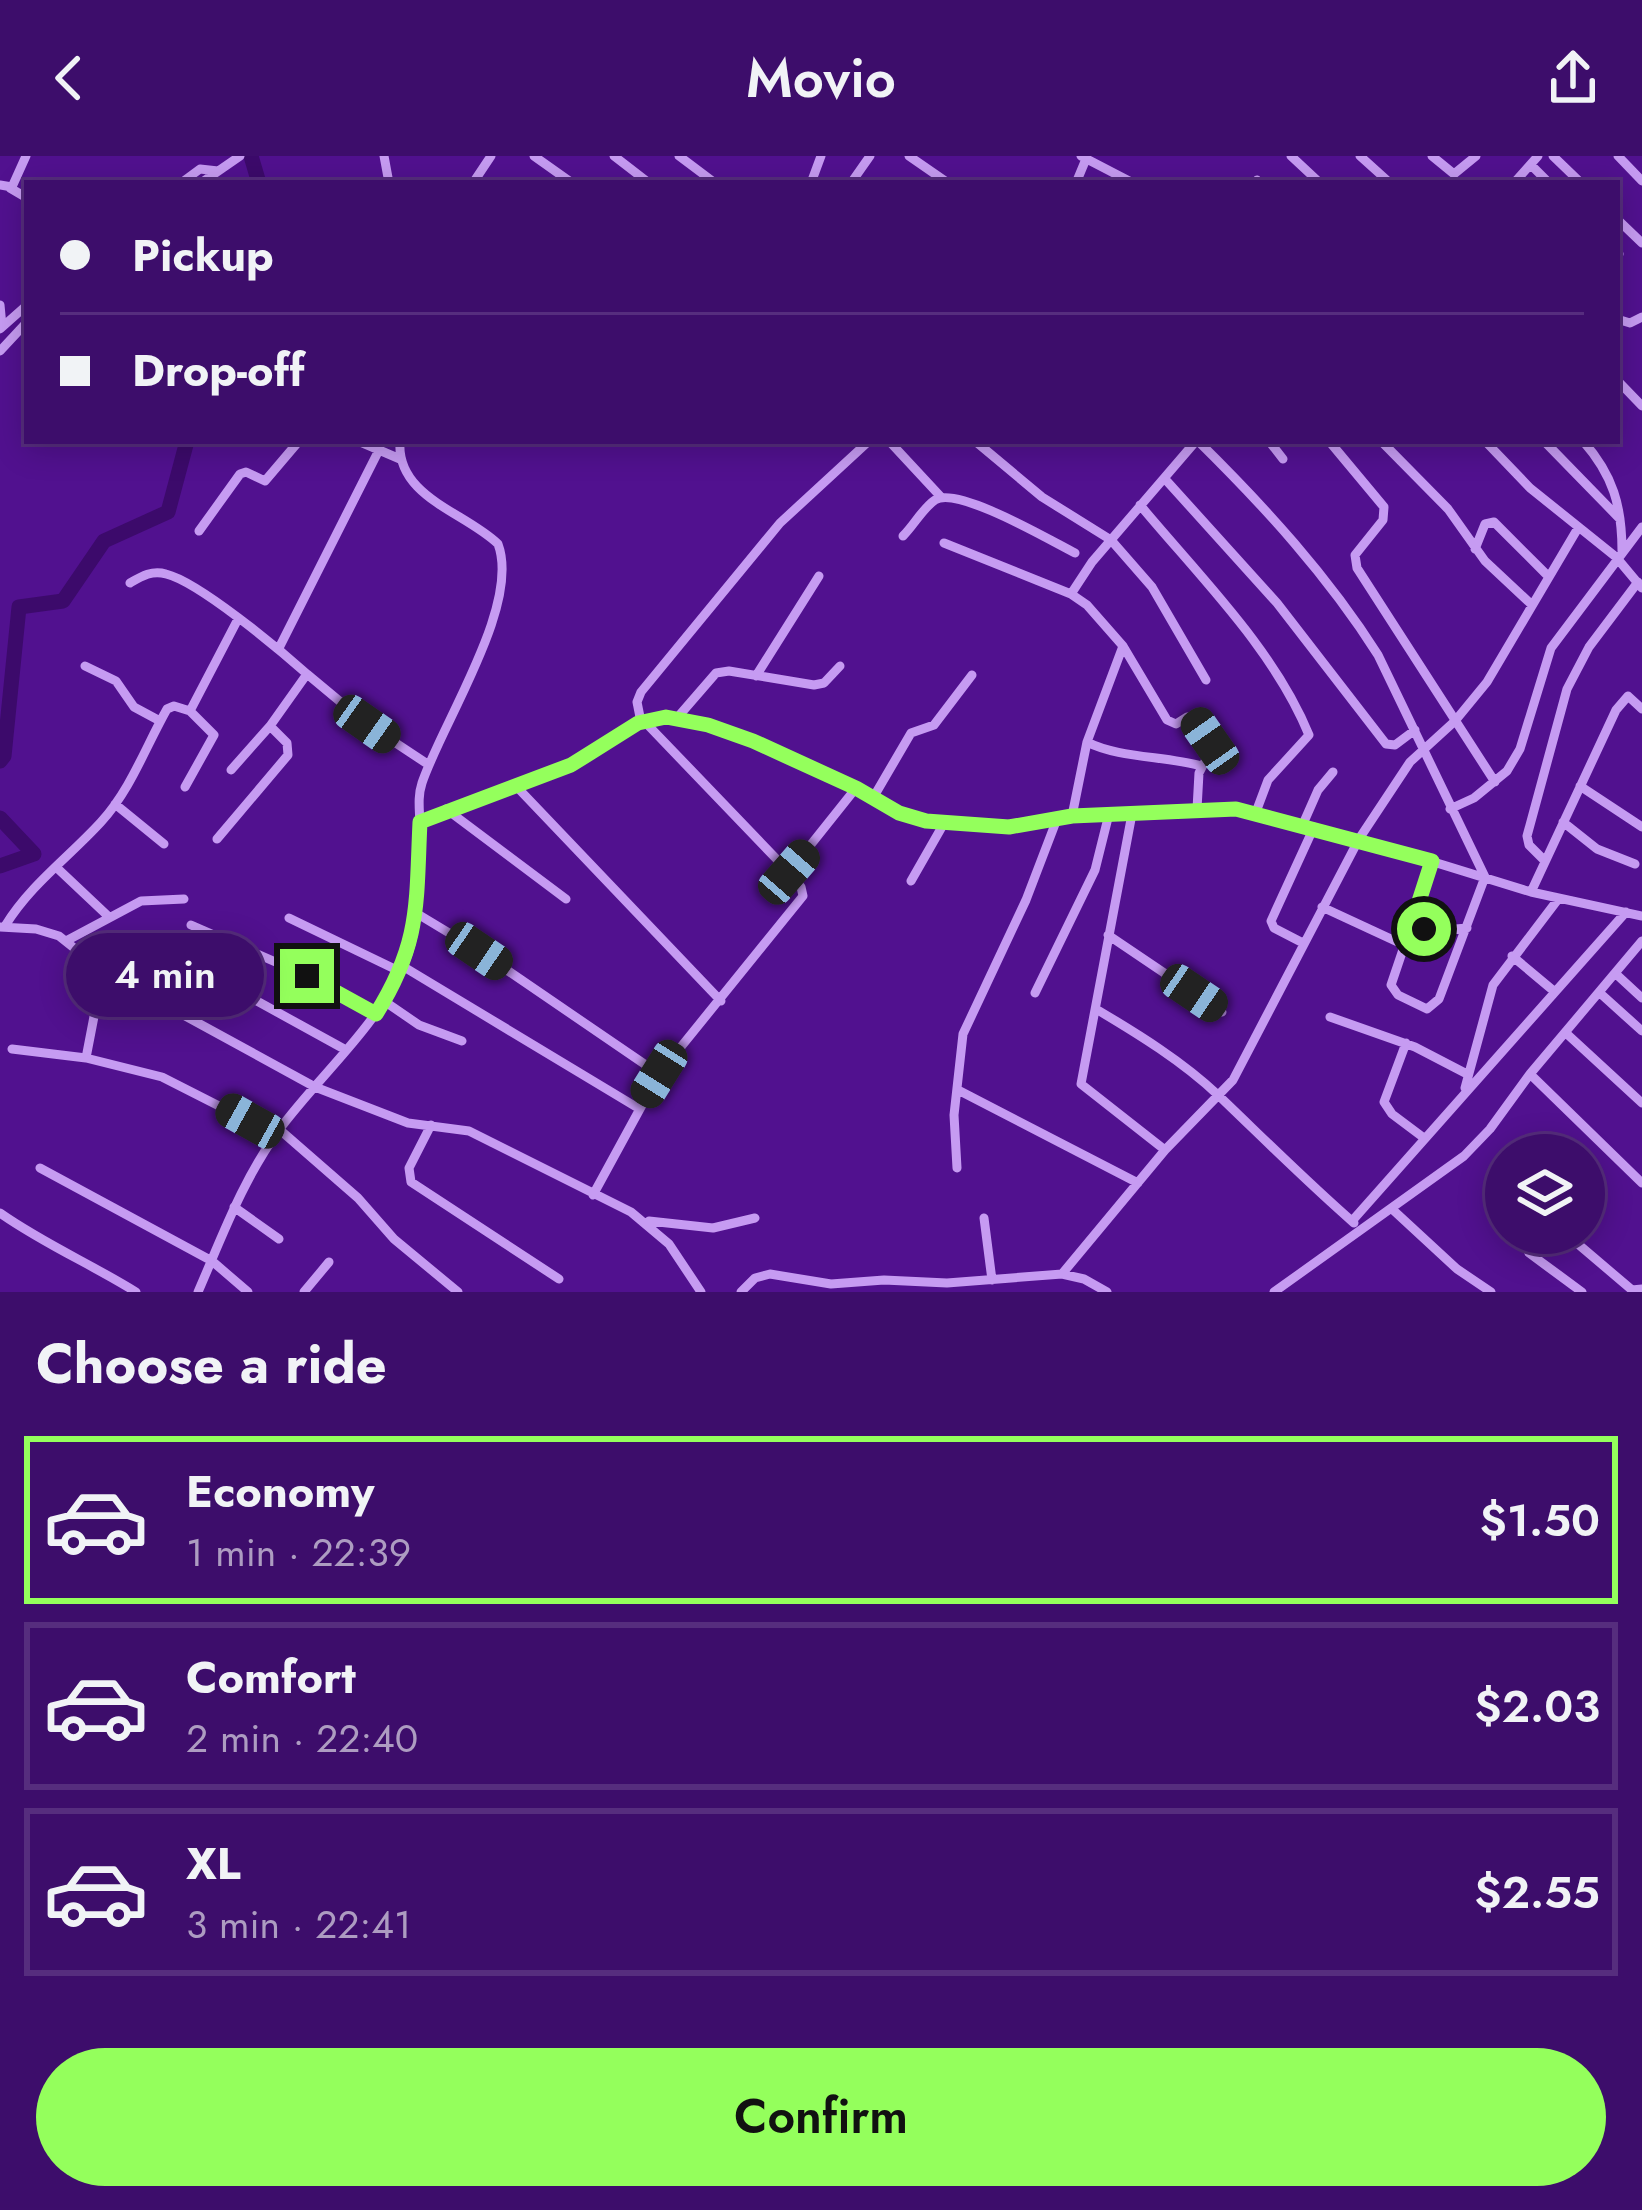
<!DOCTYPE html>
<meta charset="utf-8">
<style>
body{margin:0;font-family:Jost,sans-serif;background:#441671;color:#f1f3f6;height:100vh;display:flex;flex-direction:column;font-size:45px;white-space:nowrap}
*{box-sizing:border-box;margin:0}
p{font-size:39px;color:#ad9cc1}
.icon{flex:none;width:66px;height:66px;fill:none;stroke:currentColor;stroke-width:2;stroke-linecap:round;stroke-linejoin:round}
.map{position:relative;height:1136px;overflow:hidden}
.details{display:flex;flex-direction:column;background:#3d0d6b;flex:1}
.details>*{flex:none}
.top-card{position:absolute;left:24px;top:24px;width:1596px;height:264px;border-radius:0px;box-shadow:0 6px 30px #0003,0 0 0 3px #562d7e;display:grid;align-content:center;height:264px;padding:0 36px;background:#3d0d6b}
.tools{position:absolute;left:1485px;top:978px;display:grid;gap:24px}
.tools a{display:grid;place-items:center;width:120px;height:120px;border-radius:50%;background:#3d0d6b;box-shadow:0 6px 30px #0003,0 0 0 3px #562d7e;font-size:60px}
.end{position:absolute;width:54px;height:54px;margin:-27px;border:15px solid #94ff5c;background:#111;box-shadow:0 0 0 6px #111}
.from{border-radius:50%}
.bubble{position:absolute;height:84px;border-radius:42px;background:#3d0d6b;box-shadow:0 6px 30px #0003,0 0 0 3px #562d7e;font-size:39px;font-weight:600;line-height:84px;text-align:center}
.car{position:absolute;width:36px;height:72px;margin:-36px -18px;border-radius:15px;box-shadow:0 0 9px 3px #0007;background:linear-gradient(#222 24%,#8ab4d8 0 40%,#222 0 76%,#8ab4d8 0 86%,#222 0)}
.top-card b{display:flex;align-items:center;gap:42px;height:114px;font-size:45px}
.top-card b+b{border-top:3px solid #562d7e}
.top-card i{width:30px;height:30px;background:#f1f3f6}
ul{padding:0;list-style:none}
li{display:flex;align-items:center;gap:36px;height:168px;margin:0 24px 18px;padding:0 12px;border:6px solid #562d7e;border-radius:0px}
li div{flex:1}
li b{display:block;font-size:45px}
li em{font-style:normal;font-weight:600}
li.current{border-color:#94ff5c}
li>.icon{width:108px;height:108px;stroke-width:1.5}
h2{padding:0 36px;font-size:54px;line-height:144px}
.button{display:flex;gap:24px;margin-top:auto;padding:24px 36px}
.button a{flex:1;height:138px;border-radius:72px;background:#94ff5c;color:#111;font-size:48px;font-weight:600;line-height:138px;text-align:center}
header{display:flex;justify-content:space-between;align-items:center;height:156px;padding:0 36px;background:#3d0d6b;font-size:54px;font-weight:600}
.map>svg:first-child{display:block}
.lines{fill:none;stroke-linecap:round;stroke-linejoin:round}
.river{stroke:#3c0a6b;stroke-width:15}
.minor{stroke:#c69bf2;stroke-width:9}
.route{stroke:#94ff5c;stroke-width:15}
</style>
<header><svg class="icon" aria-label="back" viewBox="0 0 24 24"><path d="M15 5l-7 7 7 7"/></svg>Movio<svg class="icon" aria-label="share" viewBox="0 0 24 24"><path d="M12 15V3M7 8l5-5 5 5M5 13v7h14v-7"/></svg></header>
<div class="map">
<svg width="1642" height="1136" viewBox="0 0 1642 1136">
<rect width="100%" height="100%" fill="#51118f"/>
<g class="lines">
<!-- river -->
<path class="river" d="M 251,0 L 259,27
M 0,605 L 4,600 L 19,451 L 63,445 L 104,385 L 168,356 L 187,285
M 0,662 L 34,698 L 0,710"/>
<!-- minor -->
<path class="minor" d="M 384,0 L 389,27
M 534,0 L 572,27
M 614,0 L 649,27
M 679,0 L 715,27
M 909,0 L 948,27
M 1081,0 L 1133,27
M 1291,0 L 1320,27
M 1360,0 L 1390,27
M 1432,0 L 1454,18 L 1476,0
M 1553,0 L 1581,27
M 1618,0 L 1642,25
M 1531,9 L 1549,27
M 1257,24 L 1259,27
M 181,27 L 200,13 L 218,15
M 201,27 L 240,0
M 473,27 L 491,0
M 811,27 L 821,0
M 851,27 L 870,0
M 1076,27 L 1086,3
M 1514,27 L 1538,0
M 0,29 L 12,31 L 26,0
M 10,32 L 27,42
M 1617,63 L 1642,87
M 1617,97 L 1619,98
M 0,149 L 2,170
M 1617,163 L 1630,167 L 1642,161
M 0,173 L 27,149
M 0,195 L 27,166
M 1617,224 L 1642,250
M 358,285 L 400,303
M 889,285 L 941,341
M 975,285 L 1042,341 L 1111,384 L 1152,431 L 1206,524
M 1198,285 C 1264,350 1328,420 1378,499 L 1485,721 L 1439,843 L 1427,853 L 1398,839 L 1391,829 L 1433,705
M 1269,285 L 1283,303
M 1329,285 L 1384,351 L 1383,364 L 1355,399 L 1357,412 L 1495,626
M 1381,285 L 1448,353 L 1485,405 L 1531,448
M 1485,285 L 1530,332 L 1616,401 L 1642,432
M 1544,285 L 1620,363
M 1583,285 C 1613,319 1622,350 1622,395
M 1165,323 L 1277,447 L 1386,588 L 1395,589 L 1415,574
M 1140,349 C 1199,420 1274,493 1309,579 L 1268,624 L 1256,656
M 199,375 L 240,318 L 246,316 L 265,325 L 299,285
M 903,380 C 914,369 923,352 935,344 C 958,330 1051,385 1075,397
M 944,387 L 1071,438 L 1087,449 L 1123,490 L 1167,564 L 1176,568 L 1187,561 L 1194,562 L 1213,590 L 1199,617 L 1197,653
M 1475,393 L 1485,368 L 1494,366 L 1547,419
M 130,427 C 142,420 152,414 166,418 C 199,426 280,494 307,518 L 270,570 L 287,587 L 288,599 L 217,683
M 1071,438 L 1092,406 L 1196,285
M 279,492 L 378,296
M 85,510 L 116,525 L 134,551 L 160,565
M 307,518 L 367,568 L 429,609
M 756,520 L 819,420
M 677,562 L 716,517 L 729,515 L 814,529 L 824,527 L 840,510
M 641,566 L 637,546 L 641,536 L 780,367 L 869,285
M 1087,586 C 1118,602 1166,600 1201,610
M 231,614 L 270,570
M 515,629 L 721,845
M 1580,630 L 1642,671
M 185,631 L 214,579 L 190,555
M 873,642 L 911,577 L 934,569 L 972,519
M 115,648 L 164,688
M 446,653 L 566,743
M 1450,653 L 1474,642 L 1507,615 L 1520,593 L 1551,492 L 1642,371
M 1132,658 L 1081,928 L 1165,994
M 1072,660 L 1087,586 L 1123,490
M 420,666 L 571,609 L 637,567 L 666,561 L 708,570 L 753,585 L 856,632 L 899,657 L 926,665 L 1009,671 L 1072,660 L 1236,653 L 1359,683 L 1531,736 L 1642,760
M 1563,666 L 1597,693 L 1635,708
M 1303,668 L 1318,634 L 1333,616
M 1545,705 L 1529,689 L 1527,680 L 1567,533 L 1589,491 L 1638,426
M 56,711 L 109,761
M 789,716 L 856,632
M 911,725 L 943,669
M 1531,736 L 1616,554 L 1628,540 L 1642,553
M 1322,751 L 1404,789
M 416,757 L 479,795 L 659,918
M 289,762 L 401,816
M 1412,767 L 1433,775 L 1467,772
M 191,769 L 287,811 L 376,858
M 5,770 C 30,729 69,701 101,666 C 131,633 145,592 167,553 L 174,550 L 190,555 L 238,463
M 0,771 L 36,773 L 59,780 L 103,815 L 315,931 L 408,967 L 469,975 L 631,1056 L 669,1088 L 701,1136
M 1108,779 L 1222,856
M 66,785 L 141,745 L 184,743
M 1303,787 L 1274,772 L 1271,765 L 1314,671
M 1512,800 L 1555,836
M 404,811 L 638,952
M 1616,818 L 1642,842
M 226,828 L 346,894
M 1035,837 L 1095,714 L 1109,658
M 1601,838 L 1642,875
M 384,845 L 419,869 L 462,885
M 1096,853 C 1138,878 1182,905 1218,939 C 1263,982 1307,1026 1354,1067
M 1330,861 L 1415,891 L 1467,918
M 1567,878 L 1642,947
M 1406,887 L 1384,946 L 1392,958 L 1424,982
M 12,893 L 86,902 L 162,921 L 276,979
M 86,902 L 97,845 L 92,807
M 1530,918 L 1642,1027
M 1465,932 L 1493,829 L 1559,742
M 958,934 L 1138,1027
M 431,969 L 409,1012 L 411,1026 L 559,1123
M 280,974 L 358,1042 L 394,1083 L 458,1136
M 40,1012 L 212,1105 L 248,1136
M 957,1012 L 954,959 L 963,878 L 1026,744 L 1057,663
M 593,1039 L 659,918 L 803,740 L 801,731 L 789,716 L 644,565
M 234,1051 L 279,1083
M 1392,1053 L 1457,1113 L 1491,1136
M 0,1057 C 44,1088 91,1108 136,1136
M 984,1062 L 992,1124
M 649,1065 L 713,1072 L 755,1062
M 1352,1065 L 1626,756
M 1522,1077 L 1529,1097 L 1582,1136
M 1565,1077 L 1632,1134 L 1642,1133
M 1062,1118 L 1165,994 L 1233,924 L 1359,683 L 1410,606 L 1455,565 L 1487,526 L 1578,372
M 198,1136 C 222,1081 243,1023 279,974 C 319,920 372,876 401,815 C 422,773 419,718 420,672 C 420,656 417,642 422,627 C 442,567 521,449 498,388 C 465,356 396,341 400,285
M 304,1136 L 329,1106
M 741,1136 L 755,1122 L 770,1118 L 831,1128 L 884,1124 L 947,1127 L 1062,1118 L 1084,1123 L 1107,1136
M 1274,1136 L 1464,1000 L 1490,973 L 1530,918 L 1642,785"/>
</g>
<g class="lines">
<!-- route -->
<path class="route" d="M 307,820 L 376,858 C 421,786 416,748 420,666 L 571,609 L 638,567 L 666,561 L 708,569 L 753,585 L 856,632 L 899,657 L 926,665 L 1009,671 L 1072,660 L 1236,653 L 1432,705 L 1412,767 L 1424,773"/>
</g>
</svg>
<div class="tools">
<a><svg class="icon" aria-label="layers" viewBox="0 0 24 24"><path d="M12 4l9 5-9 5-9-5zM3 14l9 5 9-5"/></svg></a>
</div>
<i class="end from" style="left:1424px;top:773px"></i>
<i class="end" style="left:307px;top:820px"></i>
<div class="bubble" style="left:66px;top:777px;width:198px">4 min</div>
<i class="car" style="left:367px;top:568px;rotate:125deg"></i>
<i class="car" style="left:1210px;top:585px;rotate:325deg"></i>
<i class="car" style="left:789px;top:716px;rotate:41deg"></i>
<i class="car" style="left:479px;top:795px;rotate:124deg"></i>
<i class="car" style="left:1194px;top:837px;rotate:124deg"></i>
<i class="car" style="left:659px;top:918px;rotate:212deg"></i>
<i class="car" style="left:250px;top:965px;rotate:299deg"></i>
<div class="top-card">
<b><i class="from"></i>Pickup</b>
<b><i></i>Drop-off</b>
</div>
</div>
<section class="details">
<h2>Choose a ride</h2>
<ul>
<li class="current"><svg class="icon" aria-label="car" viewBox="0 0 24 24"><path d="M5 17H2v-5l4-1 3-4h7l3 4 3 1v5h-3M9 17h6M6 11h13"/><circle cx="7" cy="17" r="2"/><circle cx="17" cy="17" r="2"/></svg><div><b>Economy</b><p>1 min · 22:39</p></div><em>$1.50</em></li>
<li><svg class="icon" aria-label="car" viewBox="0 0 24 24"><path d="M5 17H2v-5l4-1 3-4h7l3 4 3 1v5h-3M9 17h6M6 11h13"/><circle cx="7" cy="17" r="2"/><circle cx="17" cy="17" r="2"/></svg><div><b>Comfort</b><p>2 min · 22:40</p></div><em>$2.03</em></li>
<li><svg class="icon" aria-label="car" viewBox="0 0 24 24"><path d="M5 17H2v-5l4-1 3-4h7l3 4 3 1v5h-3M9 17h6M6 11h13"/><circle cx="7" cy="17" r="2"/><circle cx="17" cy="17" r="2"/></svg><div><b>XL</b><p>3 min · 22:41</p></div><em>$2.55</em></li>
</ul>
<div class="button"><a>Confirm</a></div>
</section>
